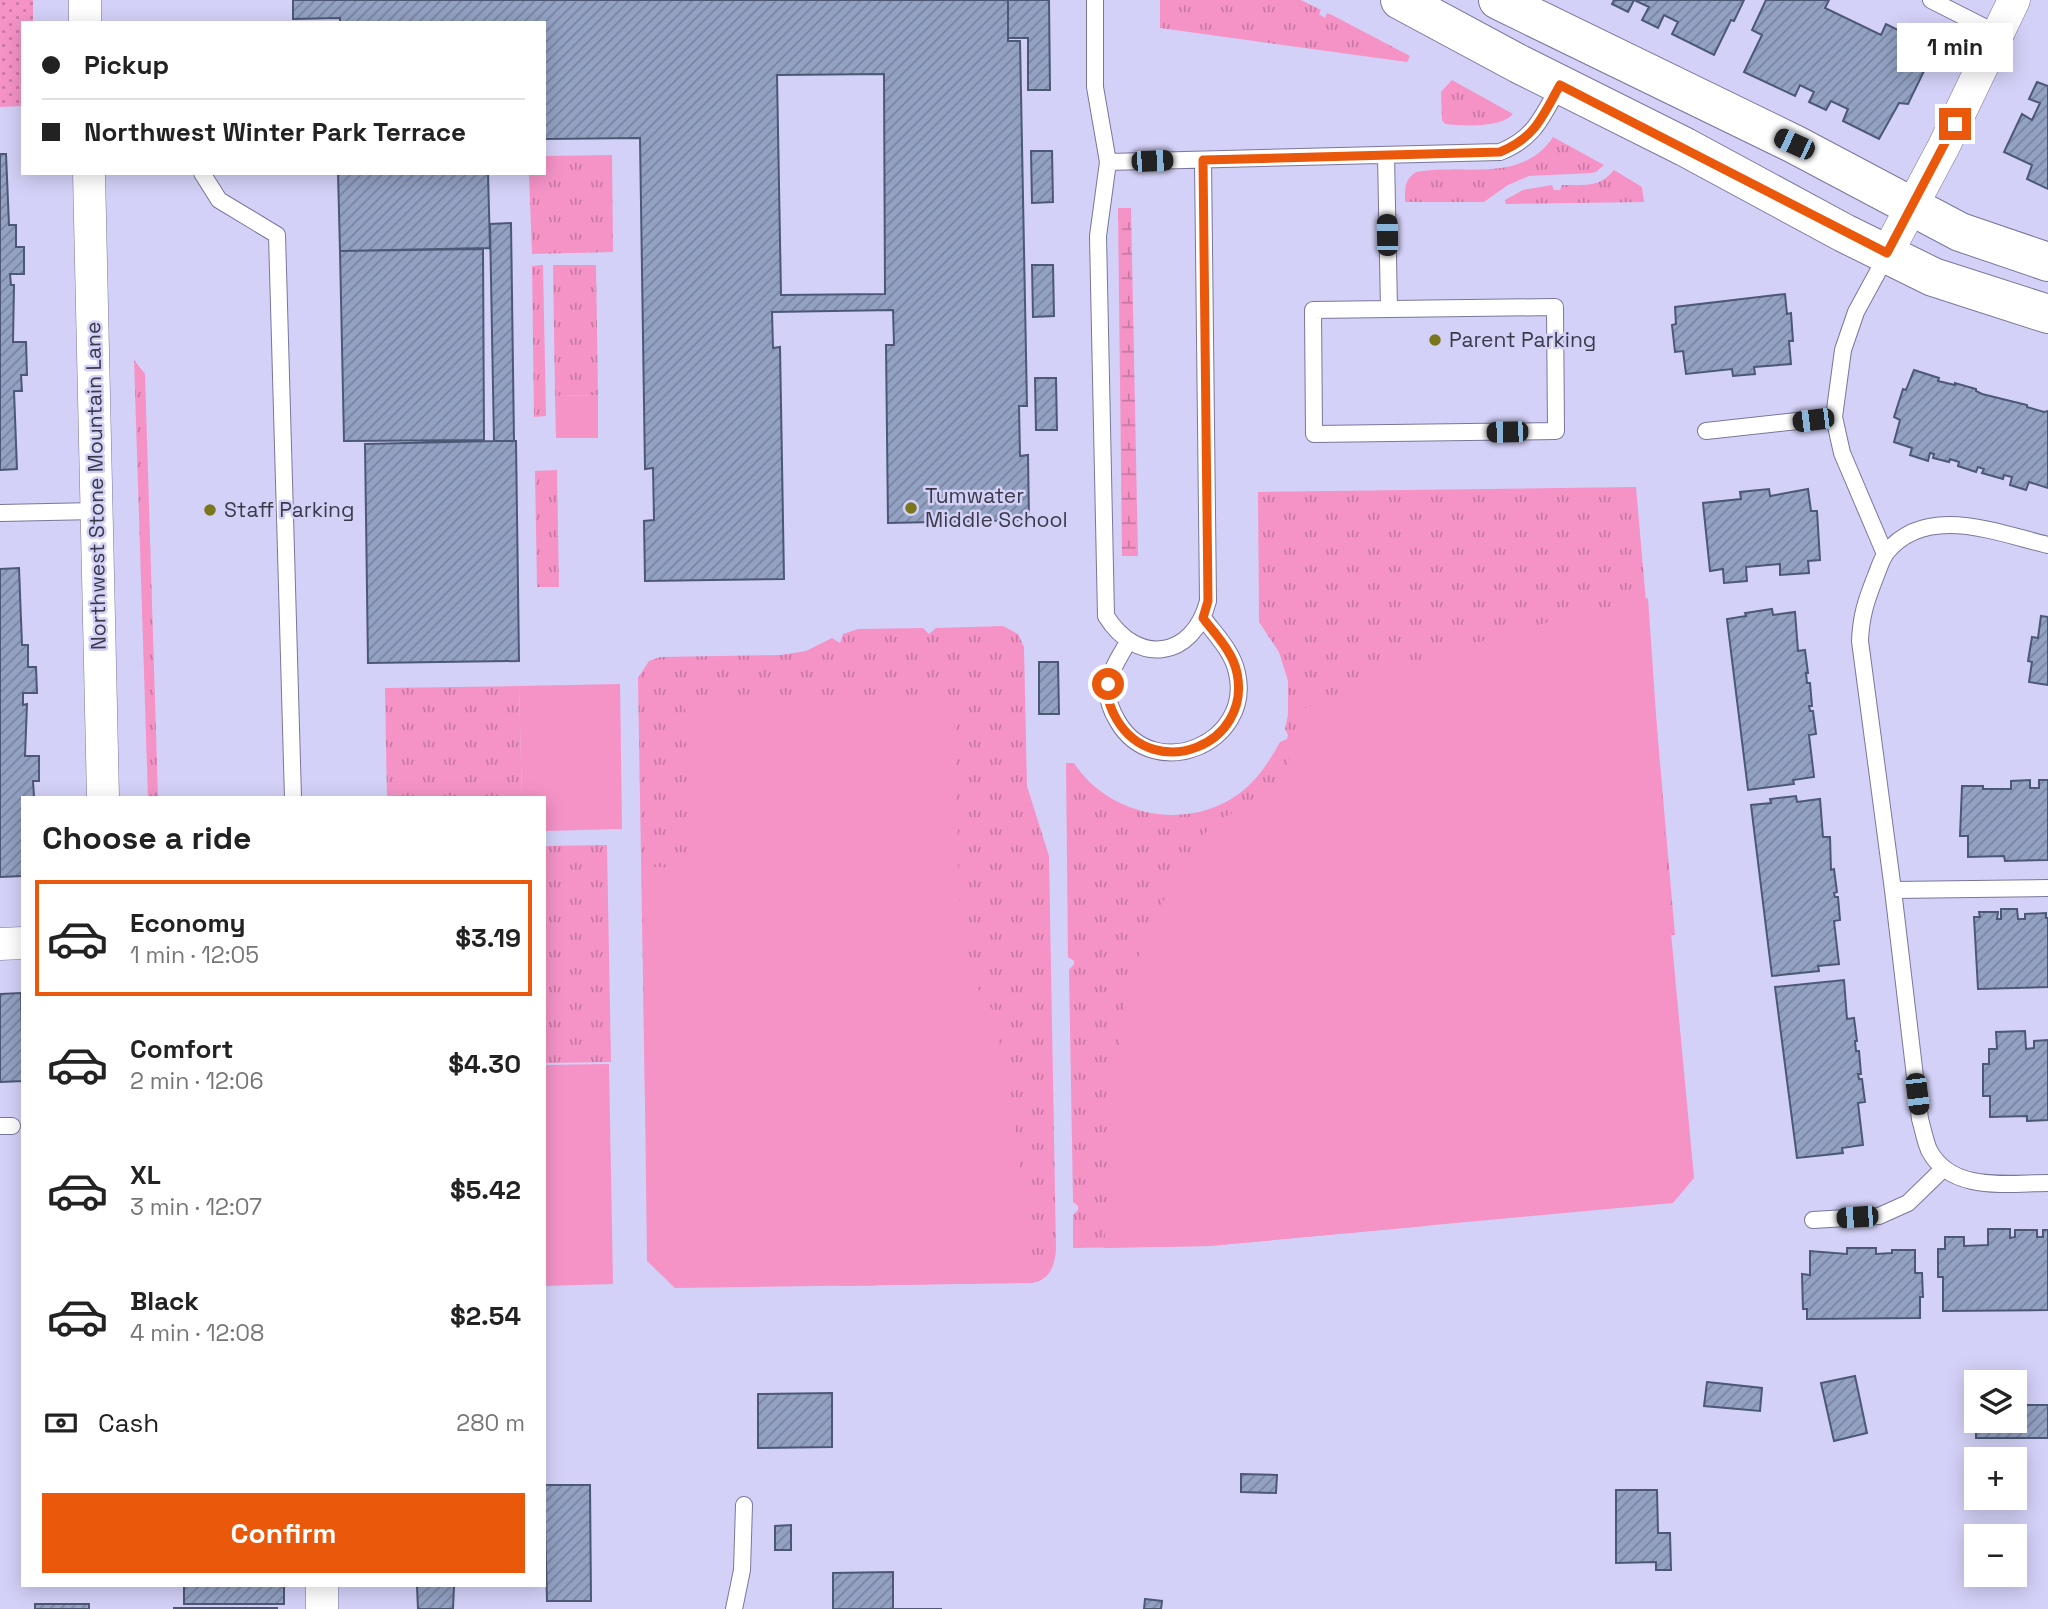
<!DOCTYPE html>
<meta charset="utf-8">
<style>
body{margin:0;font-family:"Space Grotesk",sans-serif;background:#f2f2f2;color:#222;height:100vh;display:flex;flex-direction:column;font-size:26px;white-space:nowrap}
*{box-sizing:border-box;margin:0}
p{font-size:23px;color:#767676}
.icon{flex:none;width:38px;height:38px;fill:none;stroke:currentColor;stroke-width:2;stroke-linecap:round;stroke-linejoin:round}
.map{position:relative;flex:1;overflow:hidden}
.sheet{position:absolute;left:21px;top:796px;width:525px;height:791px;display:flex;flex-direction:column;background:#fff;border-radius:0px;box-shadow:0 4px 18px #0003}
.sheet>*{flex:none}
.guide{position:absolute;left:21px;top:21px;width:525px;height:154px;border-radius:0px;box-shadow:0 4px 18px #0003;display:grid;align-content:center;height:154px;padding:0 21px;background:#fff}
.fabs{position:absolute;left:1964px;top:1370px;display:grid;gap:14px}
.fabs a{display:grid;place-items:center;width:63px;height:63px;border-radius:0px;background:#fff;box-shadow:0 4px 18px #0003;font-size:35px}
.end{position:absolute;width:32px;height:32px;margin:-16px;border:9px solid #ea580c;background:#fff;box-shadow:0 0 0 4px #fff}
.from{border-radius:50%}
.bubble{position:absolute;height:49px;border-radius:0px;background:#fff;box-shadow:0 4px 18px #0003;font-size:23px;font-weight:700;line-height:49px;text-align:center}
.car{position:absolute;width:21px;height:42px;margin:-21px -10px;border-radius:9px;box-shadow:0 0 5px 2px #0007;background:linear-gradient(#222 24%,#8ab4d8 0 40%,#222 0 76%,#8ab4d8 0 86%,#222 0)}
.guide b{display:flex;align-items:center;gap:24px;height:66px;font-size:26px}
.guide b+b{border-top:2px solid #e0e0e0}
.guide i{width:18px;height:18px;background:#222}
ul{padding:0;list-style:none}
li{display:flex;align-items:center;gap:21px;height:116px;margin:0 14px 10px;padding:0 7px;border:4px solid transparent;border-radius:0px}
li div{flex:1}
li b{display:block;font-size:26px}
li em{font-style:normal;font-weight:700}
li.active{border-color:#ea580c}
li>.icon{width:63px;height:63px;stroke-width:1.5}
h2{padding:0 21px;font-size:32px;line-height:84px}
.pay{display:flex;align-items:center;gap:18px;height:77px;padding:0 21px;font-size:26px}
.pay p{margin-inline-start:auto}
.button{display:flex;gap:14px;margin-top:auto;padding:14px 21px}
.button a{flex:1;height:80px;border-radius:0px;background:#ea580c;color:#fff;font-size:28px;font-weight:700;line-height:80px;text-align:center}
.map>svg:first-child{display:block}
.grass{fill:url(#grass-tufts)}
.wetland{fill:url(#wetland-marsh)}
.park{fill:url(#park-dots)}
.garden{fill:#f593c7}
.building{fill:url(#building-hatch);stroke:#4c5876;stroke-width:2;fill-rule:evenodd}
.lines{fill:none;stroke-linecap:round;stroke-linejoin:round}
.service-casing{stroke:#797799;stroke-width:18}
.minor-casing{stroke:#797799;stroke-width:33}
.tertiary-casing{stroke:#797799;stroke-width:40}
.service{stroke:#fff;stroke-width:16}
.minor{stroke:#fff;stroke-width:32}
.tertiary{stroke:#fff;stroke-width:38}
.route{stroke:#ea580c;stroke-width:9}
.poi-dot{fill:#7a761c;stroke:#d3d1f7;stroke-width:2.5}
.labels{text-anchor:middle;stroke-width:5;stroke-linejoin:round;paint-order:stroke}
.poi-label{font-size:21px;fill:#3a3a49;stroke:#d3d1f7;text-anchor:start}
.street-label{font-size:21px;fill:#3a3a49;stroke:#d3d1f7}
</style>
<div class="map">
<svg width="2048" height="1609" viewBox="0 0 2048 1609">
<defs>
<pattern id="grass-tufts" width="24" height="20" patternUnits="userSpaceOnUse" patternTransform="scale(1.75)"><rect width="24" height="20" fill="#f593c7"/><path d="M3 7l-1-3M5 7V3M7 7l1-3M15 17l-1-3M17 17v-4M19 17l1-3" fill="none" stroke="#c779a4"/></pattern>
<pattern id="wetland-marsh" width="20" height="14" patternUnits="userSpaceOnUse" patternTransform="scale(1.75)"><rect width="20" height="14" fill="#f593c7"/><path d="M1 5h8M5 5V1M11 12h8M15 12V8" fill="none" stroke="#c779a4"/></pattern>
<pattern id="park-dots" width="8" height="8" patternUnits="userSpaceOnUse" patternTransform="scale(1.75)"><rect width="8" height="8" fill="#f593c7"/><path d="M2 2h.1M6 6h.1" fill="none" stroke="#c779a4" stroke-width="1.8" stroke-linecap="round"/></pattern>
<pattern id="building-hatch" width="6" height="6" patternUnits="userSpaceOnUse" patternTransform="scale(1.75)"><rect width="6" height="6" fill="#93a1c3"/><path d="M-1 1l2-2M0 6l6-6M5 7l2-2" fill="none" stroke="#7984a0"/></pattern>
</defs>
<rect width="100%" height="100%" fill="#d3d1f7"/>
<!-- grass -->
<path class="grass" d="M 1160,0 L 1301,0 L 1321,10 L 1319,14 L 1325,18 L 1327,13 L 1332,15 L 1410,56 L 1407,62 L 1160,28 Z
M 1452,80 L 1513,114 C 1501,128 1463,126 1445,124 L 1442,120 L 1441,92 Z
M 1553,137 L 1604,165 L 1596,172 L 1591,173 L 1529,176 L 1508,185 L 1484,202 L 1405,202 C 1405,190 1404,179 1416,172 C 1463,163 1521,185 1553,137 Z
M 612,155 L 613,252 L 532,254 L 529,173 L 544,173 L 544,156 Z
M 1614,170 L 1642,187 L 1644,202 L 1506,204 L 1505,200 L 1523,190 L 1552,185 L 1554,190 L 1560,190 L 1562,185 C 1583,185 1600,188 1614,170 Z
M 543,265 L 546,416 L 534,417 L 532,266 Z
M 553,265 L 596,265 L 598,395 L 555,396 Z
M 134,360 L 145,374 L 158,798 L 148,798 Z
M 557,470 L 559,587 L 537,587 L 535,471 Z
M 1636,487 L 1675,935 L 1633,937 L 1426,1226 L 1208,1246 L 1073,1248 L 1073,1215 L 1078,1210 L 1078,1206 L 1073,1202 L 1069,970 L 1074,964 L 1074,961 L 1068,957 L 1066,763 L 1074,763 C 1109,817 1188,832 1240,793 C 1258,779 1269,762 1280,742 L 1287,739 L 1288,735 L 1285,729 L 1288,715 L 1288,681 L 1279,652 L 1259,622 L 1258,492 Z
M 1003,626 L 1018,634 L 1024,647 L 1027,786 L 1049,856 L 1056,1249 C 1055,1263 1052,1276 1037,1282 L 842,1286 L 711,1085 L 645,1099 L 638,678 L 649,661 L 660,657 L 781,655 L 806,651 L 832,638 L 840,643 L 843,634 L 858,629 L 923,628 L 929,634 L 936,628 Z
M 519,686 L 522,798 L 387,798 L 385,688 Z
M 607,845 L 611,1062 L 544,1063 L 544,846 Z"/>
<!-- wetland -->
<path class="wetland" d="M 1118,208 L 1131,208 L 1138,556 L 1122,556 Z"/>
<!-- park -->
<path class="park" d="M 0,0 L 33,0 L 33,23 L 23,23 L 23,106 L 0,107 Z"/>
<!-- garden -->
<path class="garden" d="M 598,395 L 598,438 L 556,438 L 555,396 Z
M 1648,598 L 1671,933 L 1694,1178 L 1673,1203 L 1209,1246 L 1104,1248 L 1117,1063 L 1124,1009 L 1140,952 L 1155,914 L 1210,826 L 1247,804 L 1281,777 L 1296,744 L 1305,708 C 1334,696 1363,681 1394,670 C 1477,640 1562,617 1648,598 Z
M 620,684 L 622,829 L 544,831 L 544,798 L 522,798 L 519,686 Z
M 954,697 L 961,964 L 992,1009 L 1011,1094 L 1034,1283 L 675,1288 L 647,1261 L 642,866 L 690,869 L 685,704 Z
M 609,1064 L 613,1284 L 544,1286 L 544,1065 Z"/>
<!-- building -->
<path class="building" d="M 293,0 L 1008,0 L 1008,41 L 1020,41 L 1027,406 L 1019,406 L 1020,456 L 1028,455 L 1029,520 L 888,523 L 886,345 L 894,345 L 893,310 L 772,312 L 773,348 L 780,347 L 784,579 L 645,581 L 644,521 L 654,520 L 653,468 L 645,469 L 640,138 L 544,139 L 544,23 L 340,23 L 340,18 L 293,19 ZM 884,74 L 885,294 L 781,295 L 777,75 Z
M 1008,0 L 1049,0 L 1050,90 L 1028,90 L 1028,38 L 1008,38 Z
M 1614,0 L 1744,0 L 1734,21 L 1731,20 L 1714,55 L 1672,34 L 1678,22 L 1664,15 L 1658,28 L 1642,20 L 1649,7 L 1634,0 L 1628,12 L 1612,4 Z
M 1766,0 L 1829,0 L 1825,8 L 1881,35 L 1886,24 L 1926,44 L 1916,65 L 1924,71 L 1908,104 L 1899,103 L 1879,139 L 1843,121 L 1848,109 L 1831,101 L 1826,110 L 1809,102 L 1814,92 L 1800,85 L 1795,96 L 1744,72 L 1762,35 L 1752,30 Z
M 2037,82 L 2048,86 L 2048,189 L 2027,179 L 2032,165 L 2004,152 L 2022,114 L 2032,120 L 2040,103 L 2029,99 Z
M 1031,151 L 1052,151 L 1053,202 L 1032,203 Z
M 0,154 L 6,154 L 9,225 L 16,225 L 16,247 L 24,247 L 24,274 L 10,274 L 11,285 L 14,285 L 13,342 L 26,342 L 27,375 L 21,375 L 22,391 L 14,391 L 17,469 L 0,470 Z
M 338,173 L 488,173 L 490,248 L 340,251 Z
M 511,223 L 514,441 L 494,441 L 490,224 Z
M 483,249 L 484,440 L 344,441 L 340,251 Z
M 1032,265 L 1053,265 L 1054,316 L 1033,317 Z
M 1785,294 L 1787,314 L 1791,313 L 1793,341 L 1789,341 L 1791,364 L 1754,367 L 1755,374 L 1733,376 L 1732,369 L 1686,374 L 1683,351 L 1675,352 L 1672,325 L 1676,324 L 1675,307 Z
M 1914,370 L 1939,378 L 1938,381 L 1955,385 L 1955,383 L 1976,389 L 1976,391 L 1982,394 L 2027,405 L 2027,407 L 2044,412 L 2048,411 L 2048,488 L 2029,482 L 2026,490 L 2010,485 L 2012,477 L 2004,475 L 2003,479 L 1982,473 L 1984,469 L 1978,467 L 1976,472 L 1958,466 L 1959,462 L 1950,459 L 1949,462 L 1933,458 L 1934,454 L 1930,453 L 1928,461 L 1910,455 L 1912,448 L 1894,442 L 1900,420 L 1894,417 L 1903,389 L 1906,390 Z
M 1035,378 L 1056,378 L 1057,430 L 1036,430 Z
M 494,441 L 516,441 L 519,661 L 368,663 L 365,444 Z
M 1769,489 L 1770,496 L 1808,489 L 1811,511 L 1817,511 L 1820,560 L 1808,561 L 1809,573 L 1780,575 L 1780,564 L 1746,567 L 1747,581 L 1724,583 L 1723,569 L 1710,571 L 1703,503 L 1741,499 L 1740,492 Z
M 19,568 L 22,645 L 28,645 L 28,667 L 36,667 L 37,693 L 23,693 L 23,705 L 27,704 L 25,756 L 39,756 L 39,781 L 33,781 L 34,797 L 23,798 L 23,876 L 0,877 L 0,569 Z
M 1772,609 L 1773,615 L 1795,612 L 1798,651 L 1805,650 L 1808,673 L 1806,673 L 1807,683 L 1810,683 L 1812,706 L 1809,706 L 1810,711 L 1813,711 L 1816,734 L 1809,735 L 1814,777 L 1793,780 L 1794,784 L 1748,790 L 1727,619 L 1746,616 L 1745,613 Z
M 2041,616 L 2048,617 L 2048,685 L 2029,682 L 2032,662 L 2028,661 L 2032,637 L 2038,638 Z
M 1039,662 L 1058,662 L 1059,714 L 1039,714 Z
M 2030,780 L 2030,788 L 2039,788 L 2039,780 L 2048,780 L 2048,860 L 2005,861 L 2004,856 L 1968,857 L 1968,836 L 1960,836 L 1962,786 L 1983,786 L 1983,789 L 2011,789 L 2011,781 Z
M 1796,796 L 1797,802 L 1820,799 L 1823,837 L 1830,837 L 1831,870 L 1834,869 L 1837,892 L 1834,893 L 1835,897 L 1838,897 L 1840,920 L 1834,921 L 1839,964 L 1818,966 L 1819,971 L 1772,976 L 1751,805 L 1771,803 L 1770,799 Z
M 2001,909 L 2017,909 L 2018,919 L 2025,919 L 2025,914 L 2046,913 L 2046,918 L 2048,918 L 2048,987 L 1978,989 L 1974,917 L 1980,917 L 1979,912 L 1998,912 L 1997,919 L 2001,919 Z
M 1844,980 L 1847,1019 L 1854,1018 L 1857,1041 L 1855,1041 L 1856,1051 L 1859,1051 L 1861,1074 L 1858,1074 L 1859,1079 L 1862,1079 L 1865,1102 L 1858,1103 L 1863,1145 L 1842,1148 L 1843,1153 L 1797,1158 L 1775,987 Z
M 21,993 L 23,1081 L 0,1082 L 0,994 Z
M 2025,1031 L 2026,1049 L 2034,1048 L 2034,1041 L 2048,1040 L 2048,1120 L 2027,1121 L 2027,1116 L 1990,1117 L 1990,1096 L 1983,1096 L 1983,1064 L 1989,1064 L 1989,1049 L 1997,1049 L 1996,1032 Z
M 1988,1229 L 2010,1229 L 2010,1238 L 2015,1237 L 2015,1230 L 2037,1230 L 2037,1237 L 2043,1237 L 2043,1230 L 2048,1230 L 2048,1310 L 1943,1311 L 1943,1277 L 1938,1277 L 1938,1249 L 1945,1249 L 1945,1237 L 1964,1237 L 1964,1246 L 1988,1245 Z
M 1847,1248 L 1876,1248 L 1876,1254 L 1892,1253 L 1892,1250 L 1915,1250 L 1915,1273 L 1922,1273 L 1923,1297 L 1920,1297 L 1920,1318 L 1807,1319 L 1807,1309 L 1803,1309 L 1802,1274 L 1810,1275 L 1810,1251 L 1847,1254 Z
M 1855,1376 L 1867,1433 L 1834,1441 L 1821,1383 Z
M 1707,1382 L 1762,1388 L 1760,1411 L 1704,1406 Z
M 832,1393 L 832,1447 L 758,1448 L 758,1394 Z
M 2014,1405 L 2048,1405 L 2048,1438 L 1976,1438 L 1976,1421 L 2014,1421 Z
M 1241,1474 L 1277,1475 L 1276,1493 L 1241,1492 Z
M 544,1485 L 590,1485 L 591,1601 L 547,1601 Z
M 1616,1490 L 1657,1490 L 1658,1533 L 1670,1533 L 1671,1570 L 1656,1570 L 1656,1562 L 1616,1563 Z
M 791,1525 L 791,1550 L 775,1550 L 775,1526 Z
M 893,1572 L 893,1609 L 942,1609 L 833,1609 L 833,1573 Z
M 184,1586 L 284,1586 L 284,1604 L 184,1604 Z
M 380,1586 L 454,1586 L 453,1609 L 418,1609 L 417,1586 Z
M 1145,1599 L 1162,1601 L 1161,1609 L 1144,1609 Z
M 35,1604 L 89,1604 L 89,1609 L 35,1609 Z
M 174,1608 L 277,1608 L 277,1609 L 174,1609 Z"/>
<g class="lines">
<defs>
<path id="service" d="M 1095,0 L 1095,87 L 1108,162 L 1098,236 L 1106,616 C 1137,666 1193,659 1208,601 L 1203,160
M 1931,0 L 1998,34
M 1386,155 L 1389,309
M 1108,162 L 1500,152 C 1535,138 1542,117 1560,85
M 202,173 L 219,200 L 277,235 L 293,798
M 1555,307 L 1556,431 L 1314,434 L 1313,310 Z
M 1706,431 L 1834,417
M 0,513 L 96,511
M 2048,545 C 1997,533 1926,503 1886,553 C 1881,560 1878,571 1875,578 C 1866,601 1861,616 1860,641 L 1893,890 L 1920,1119 C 1923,1129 1925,1141 1929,1150 C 1951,1193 2008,1183 2048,1183
M 1885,554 L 1842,453 L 1834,417 L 1843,350 L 1856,312 L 1887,255
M 1128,642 C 1120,656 1111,669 1108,686 C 1106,698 1112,712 1118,722 C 1155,784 1253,743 1237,673 C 1233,652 1215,634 1203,618
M 1893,890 L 2048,888
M 0,1126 L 12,1126
M 1813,1220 L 1879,1216 L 1908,1203 L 1943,1169
M 734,1609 L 742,1570 L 744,1505"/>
<path id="minor" d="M 85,0 L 85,23
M 89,173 L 103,798
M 1887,253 L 1944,146 L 2014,0
M 0,944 L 23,943
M 322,1586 L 322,1609"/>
<path id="tertiary" d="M 1400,0 L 1519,64 L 1685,147 L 1844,233 L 1933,277 L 2048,314
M 1498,0 L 1794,144 L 1960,232 L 2048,262"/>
</defs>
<!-- service casing -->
<use href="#service" class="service-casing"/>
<!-- minor casing -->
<use href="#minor" class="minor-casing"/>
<!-- tertiary casing -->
<use href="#tertiary" class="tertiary-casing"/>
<!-- service -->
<use href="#service" class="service"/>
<!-- minor -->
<use href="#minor" class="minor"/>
<!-- tertiary -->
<use href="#tertiary" class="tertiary"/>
</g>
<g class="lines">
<!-- route -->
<path class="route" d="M 1108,684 C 1106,696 1111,710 1117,720 C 1155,783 1252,745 1237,673 C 1233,652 1215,634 1203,618 L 1208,601 L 1203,160 L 1500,152 C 1535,138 1542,117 1560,85 L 1887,253 L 1955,124"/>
</g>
<!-- markers -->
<g class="poi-dot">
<circle cx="1435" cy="340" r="7"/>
<circle cx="911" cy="508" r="7"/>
<circle cx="210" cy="510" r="7"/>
</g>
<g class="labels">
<!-- poi labels -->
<g class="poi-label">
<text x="1449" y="347">Parent Parking</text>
<text x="925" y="503">Tumwater<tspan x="925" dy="24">Middle School</tspan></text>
<text x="224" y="517">Staff Parking</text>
</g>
<!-- street labels -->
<g class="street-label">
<text transform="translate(96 486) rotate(-91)" y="7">Northwest Stone Mountain Lane</text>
</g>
</g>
</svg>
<div class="fabs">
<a><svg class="icon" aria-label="layers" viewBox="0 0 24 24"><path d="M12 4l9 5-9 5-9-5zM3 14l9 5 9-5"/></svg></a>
<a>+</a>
<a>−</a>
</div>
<i class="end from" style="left:1108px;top:684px"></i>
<i class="end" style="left:1955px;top:124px"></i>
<div class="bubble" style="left:1897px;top:23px;width:116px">1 min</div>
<i class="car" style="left:1794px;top:144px;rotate:295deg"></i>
<i class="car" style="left:1152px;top:161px;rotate:88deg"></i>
<i class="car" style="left:1387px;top:235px;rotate:359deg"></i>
<i class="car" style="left:1813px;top:420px;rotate:263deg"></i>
<i class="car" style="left:1507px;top:432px;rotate:269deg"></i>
<i class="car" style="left:1917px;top:1094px;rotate:173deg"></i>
<i class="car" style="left:1857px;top:1217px;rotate:266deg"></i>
<div class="guide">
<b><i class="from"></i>Pickup</b>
<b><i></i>Northwest Winter Park Terrace</b>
</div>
<section class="sheet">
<h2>Choose a ride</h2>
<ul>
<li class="active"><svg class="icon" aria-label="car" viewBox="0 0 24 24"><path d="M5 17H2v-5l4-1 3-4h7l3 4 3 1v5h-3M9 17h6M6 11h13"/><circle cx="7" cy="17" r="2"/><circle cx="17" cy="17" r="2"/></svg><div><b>Economy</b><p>1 min · 12:05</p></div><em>$3.19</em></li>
<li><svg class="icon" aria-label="car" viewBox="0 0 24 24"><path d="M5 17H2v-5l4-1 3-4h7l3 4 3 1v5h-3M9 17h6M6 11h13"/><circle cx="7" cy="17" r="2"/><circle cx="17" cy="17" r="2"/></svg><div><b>Comfort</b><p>2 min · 12:06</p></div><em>$4.30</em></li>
<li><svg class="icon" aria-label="car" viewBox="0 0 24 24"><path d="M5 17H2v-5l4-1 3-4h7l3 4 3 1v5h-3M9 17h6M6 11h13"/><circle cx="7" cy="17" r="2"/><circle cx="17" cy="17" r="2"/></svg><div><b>XL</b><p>3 min · 12:07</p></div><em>$5.42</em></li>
<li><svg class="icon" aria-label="car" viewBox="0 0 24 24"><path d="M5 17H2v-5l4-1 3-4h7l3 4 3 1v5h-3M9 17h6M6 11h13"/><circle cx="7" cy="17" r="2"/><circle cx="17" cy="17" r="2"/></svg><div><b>Black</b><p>4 min · 12:08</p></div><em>$2.54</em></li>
</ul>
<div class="pay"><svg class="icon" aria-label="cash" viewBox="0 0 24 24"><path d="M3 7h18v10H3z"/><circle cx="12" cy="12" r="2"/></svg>Cash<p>280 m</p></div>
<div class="button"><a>Confirm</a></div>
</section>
</div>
